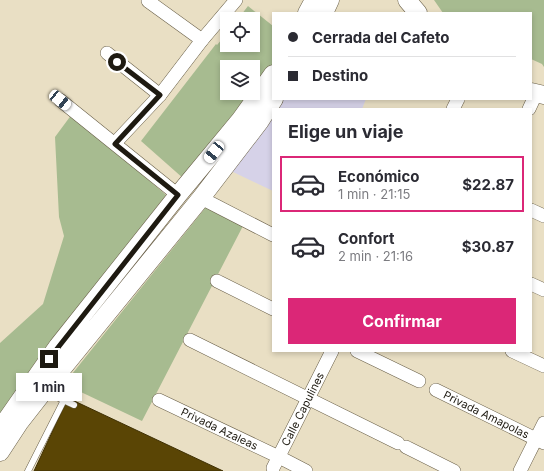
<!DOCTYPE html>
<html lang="es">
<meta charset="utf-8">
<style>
body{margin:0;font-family:Inter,sans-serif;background:#f2f2f3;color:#2b2b33;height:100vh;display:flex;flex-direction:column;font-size:15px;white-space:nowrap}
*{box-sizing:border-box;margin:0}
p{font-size:13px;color:#7c7c81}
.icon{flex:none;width:22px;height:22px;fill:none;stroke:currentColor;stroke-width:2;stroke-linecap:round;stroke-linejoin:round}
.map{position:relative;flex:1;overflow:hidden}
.drawer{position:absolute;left:272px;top:108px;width:260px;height:244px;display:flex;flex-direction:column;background:#fff;border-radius:0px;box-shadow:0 2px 6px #0003}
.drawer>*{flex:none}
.guide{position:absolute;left:272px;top:12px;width:260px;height:88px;border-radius:0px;box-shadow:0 2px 6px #0003;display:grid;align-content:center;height:88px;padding:0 16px;background:#fff}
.buttons{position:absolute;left:220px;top:12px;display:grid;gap:8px}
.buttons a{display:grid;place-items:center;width:40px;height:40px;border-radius:0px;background:#fff;box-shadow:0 2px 6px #0003;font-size:20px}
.end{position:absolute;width:18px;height:18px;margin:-9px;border:5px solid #1e1a11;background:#fff;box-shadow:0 0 0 2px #fff}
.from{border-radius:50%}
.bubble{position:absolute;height:28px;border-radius:0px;background:#fff;box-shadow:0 2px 6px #0003;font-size:13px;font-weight:700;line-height:28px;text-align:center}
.car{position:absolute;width:12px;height:24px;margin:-12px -6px;border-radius:5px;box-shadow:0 0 3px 1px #0007;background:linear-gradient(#fff 24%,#345 0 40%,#fff 0 76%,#345 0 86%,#fff 0)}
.guide b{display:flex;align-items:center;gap:14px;height:38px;font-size:15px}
.guide b+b{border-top:1px solid #e1e1e2}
.guide i{width:10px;height:10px;background:#2b2b33}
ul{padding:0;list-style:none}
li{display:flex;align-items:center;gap:12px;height:56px;margin:0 8px 6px;padding:0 8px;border:2px solid transparent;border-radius:0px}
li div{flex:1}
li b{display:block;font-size:15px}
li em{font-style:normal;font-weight:700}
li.selected{border-color:#db2777}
li>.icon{width:36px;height:36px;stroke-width:1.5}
h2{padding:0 16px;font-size:18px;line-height:48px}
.primary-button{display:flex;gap:8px;margin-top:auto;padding:8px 16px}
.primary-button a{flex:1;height:46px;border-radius:0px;background:#db2777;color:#fff;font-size:16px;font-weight:700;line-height:46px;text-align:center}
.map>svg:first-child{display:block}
.education{fill:#d6d2e8}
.green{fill:#a7bb90;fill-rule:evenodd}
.building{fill:#5a4505;stroke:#3f3004}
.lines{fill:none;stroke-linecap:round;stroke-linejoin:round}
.lane-casing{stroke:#695f48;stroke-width:7}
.street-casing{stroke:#695f48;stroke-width:14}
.secondary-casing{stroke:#695f48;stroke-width:19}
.lane{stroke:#fff;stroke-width:6}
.street{stroke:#fff;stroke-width:13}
.secondary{stroke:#fff;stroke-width:18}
.route{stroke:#1e1a11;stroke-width:5}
.labels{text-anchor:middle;stroke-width:4;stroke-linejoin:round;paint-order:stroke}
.street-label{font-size:11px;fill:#1e1a11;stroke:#e9dfc4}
</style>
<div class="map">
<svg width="544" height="471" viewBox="0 0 544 471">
<rect width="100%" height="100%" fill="#e9dfc4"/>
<!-- education -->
<path class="education" d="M 283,99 L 366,99 L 362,109 L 276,109 Z
M 273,114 L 273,191 L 229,170 Z"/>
<!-- green -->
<path class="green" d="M 434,0 L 544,0 L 544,67 L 542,64 L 531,59 L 531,13 L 443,13 Z
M 248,6 L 273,26 L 273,63 L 261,84 L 184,179 L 141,141 L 216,44 L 217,45 L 227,33 L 227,45 L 253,45 L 253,19 L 238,19 ZM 227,67 L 253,67 L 253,93 L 227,93 Z
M 72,114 L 166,195 L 37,360 L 0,417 L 0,343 L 43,304 L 64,236 L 59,217 L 55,137 Z
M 206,207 L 244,224 L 142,421 L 64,384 Z"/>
<!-- building -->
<path class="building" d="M 68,398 L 223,471 L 34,471 Z"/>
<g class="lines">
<defs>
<path id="lane" d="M 46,392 L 74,405
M 28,471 L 64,400"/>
<g id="street">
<path d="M 148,1 L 202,40"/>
<path d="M 107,53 L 160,95"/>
<path d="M 60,100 L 178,195"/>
<path d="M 453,109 L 458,99"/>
<path d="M 529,109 L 536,94"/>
<path d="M 115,143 L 160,95 L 202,40 L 236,0"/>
<path d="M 201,198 L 273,235"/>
<path d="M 531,210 L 544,216"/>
<path d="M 217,281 L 273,309"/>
<path d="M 531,284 L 544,290"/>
<path d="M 190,340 L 398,443"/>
<path d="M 357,351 L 419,381"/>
<path d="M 512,351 L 544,366"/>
<path id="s1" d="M 436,390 L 544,443"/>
<path id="s2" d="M 159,400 L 279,457 L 306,471"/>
<path d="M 406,447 L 454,471"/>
<path id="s3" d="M 273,468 L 332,351"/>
<path d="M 520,471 L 544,423"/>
</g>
<path id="secondary" d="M 407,0 L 418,13
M 307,13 L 314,0
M 324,13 L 330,0
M 531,92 L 544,95
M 0,429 L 58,346 L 178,195 L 241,119 L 273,74
M 0,452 L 19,423 L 44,391 L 201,198 L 260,121 L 274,99"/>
</defs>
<!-- lane casing -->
<use href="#lane" class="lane-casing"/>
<!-- street casing -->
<use href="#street" class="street-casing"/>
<!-- secondary casing -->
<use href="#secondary" class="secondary-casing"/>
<!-- lane -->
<use href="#lane" class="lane"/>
<!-- street -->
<use href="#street" class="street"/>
<!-- secondary -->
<use href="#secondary" class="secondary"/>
</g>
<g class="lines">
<!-- route -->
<path class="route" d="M 49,359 L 178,195 L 115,144 L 160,95 L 117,62"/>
</g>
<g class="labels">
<!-- street labels -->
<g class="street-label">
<text dy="4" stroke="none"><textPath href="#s3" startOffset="66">Calle Capulines</textPath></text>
<text dy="4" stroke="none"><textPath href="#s1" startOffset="56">Privada Amapolas</textPath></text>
<text dy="4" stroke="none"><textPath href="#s2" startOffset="67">Privada Azaleas</textPath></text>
</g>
</g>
</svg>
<div class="buttons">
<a><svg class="icon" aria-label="locate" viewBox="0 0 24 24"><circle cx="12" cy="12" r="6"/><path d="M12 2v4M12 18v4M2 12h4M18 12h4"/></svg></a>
<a><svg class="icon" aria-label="layers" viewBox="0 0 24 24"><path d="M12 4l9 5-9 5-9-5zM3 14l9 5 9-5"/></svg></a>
</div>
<i class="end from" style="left:117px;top:62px"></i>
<i class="end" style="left:49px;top:359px"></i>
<div class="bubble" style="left:16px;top:373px;width:66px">1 min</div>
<i class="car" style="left:60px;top:100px;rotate:129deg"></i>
<i class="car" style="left:214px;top:152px;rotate:219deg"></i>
<div class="guide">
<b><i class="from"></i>Cerrada del Cafeto</b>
<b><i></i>Destino</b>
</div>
<section class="drawer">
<h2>Elige un viaje</h2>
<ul>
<li class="selected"><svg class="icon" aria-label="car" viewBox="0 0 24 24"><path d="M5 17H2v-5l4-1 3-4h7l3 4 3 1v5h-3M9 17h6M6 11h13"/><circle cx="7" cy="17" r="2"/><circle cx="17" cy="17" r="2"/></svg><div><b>Económico</b><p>1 min · 21:15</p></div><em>$22.87</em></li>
<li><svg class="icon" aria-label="car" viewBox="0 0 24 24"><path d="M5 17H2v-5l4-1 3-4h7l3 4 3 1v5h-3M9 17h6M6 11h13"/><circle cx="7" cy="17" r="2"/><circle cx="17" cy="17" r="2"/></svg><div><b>Confort</b><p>2 min · 21:16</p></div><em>$30.87</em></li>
</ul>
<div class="primary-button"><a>Confirmar</a></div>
</section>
</div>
